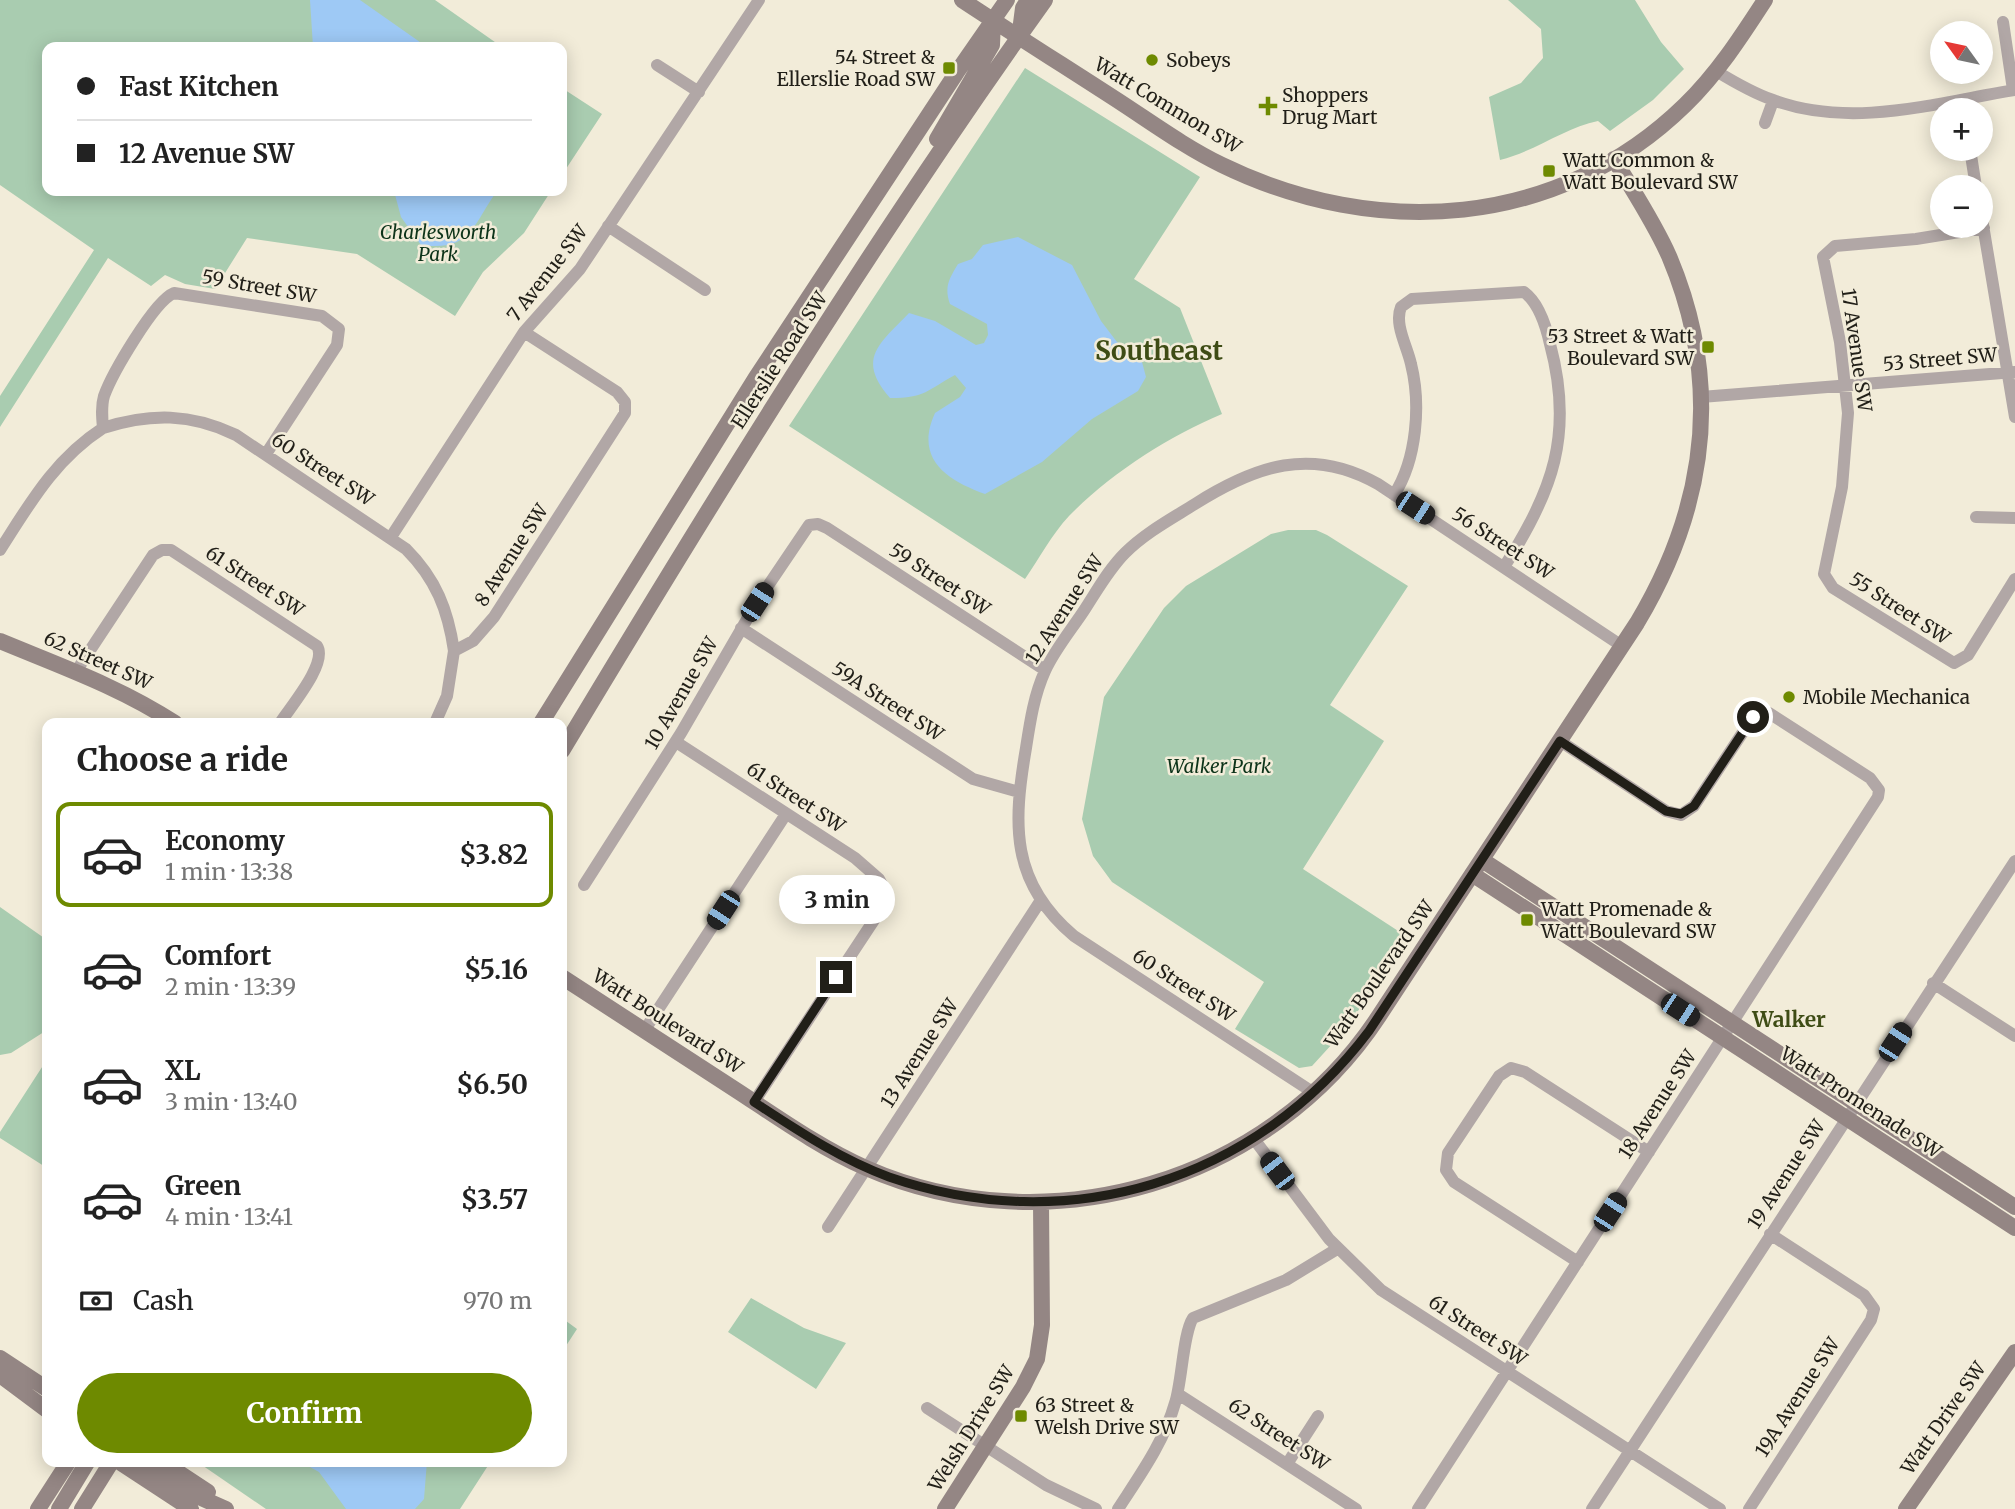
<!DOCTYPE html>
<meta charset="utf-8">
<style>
body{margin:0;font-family:Merriweather,serif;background:#f2f2f2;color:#222;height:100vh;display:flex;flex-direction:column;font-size:26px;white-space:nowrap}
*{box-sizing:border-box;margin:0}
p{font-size:23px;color:#767676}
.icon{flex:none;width:38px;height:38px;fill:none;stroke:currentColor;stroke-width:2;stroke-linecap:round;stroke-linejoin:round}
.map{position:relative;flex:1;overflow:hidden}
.drawer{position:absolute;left:42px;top:718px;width:525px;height:749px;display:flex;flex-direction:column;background:#fff;border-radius:14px;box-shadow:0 4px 18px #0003}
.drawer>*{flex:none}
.guide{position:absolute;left:42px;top:42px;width:525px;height:154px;border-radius:14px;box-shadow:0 4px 18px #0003;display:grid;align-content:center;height:154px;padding:0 35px;background:#fff}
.needle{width:46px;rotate:303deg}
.tools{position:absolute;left:1930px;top:21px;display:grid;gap:14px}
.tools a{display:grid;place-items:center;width:63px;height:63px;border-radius:50%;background:#fff;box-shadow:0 4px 18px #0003;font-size:35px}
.end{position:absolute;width:32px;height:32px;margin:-16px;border:9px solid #211f18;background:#fff;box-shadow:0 0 0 4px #fff}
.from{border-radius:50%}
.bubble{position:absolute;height:49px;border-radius:24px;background:#fff;box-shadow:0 4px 18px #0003;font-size:23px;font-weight:700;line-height:49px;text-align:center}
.car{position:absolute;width:21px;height:42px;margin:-21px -10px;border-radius:9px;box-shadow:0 0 5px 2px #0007;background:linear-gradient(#222 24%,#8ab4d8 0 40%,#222 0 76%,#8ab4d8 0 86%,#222 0)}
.guide b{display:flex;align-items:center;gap:24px;height:66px;font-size:26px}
.guide b+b{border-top:2px solid #e0e0e0}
.guide i{width:18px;height:18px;background:#222}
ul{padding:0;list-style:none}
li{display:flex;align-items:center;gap:21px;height:105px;margin:0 14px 10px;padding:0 21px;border:4px solid transparent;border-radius:14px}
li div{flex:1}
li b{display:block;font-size:26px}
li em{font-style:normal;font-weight:700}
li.selected{border-color:#6e8a00}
li>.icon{width:63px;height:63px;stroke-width:1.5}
h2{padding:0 35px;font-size:32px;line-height:84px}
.pay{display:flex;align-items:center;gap:18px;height:77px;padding:0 35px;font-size:26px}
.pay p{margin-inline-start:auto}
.primary-button{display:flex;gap:14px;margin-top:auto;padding:14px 35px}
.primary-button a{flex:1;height:80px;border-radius:42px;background:#6e8a00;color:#fff;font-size:28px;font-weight:700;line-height:80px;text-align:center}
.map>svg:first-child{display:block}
.green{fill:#a9ccb0}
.water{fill:#9ec9f5}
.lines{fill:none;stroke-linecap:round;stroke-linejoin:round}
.street{stroke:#b1a7a6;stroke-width:12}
.secondary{stroke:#948684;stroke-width:16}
.route{stroke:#211f18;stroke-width:9}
.poi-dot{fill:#6e8a00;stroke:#f2ecd9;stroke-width:2.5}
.labels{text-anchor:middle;stroke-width:5;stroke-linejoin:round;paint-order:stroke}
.poi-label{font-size:19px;fill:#211f18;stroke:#f2ecd9;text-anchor:start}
.street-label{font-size:19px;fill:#211f18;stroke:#f2ecd9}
.park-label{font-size:19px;font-style:italic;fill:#0d341a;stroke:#f2ecd9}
.neighbourhood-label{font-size:21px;font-weight:bold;fill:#3e4c15;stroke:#f2ecd9}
.district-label{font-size:26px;font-weight:bold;fill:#3e4c15;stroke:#f2ecd9}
</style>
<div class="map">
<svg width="2015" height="1509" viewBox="0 0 2015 1509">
<rect width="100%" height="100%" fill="#f2ecd9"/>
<!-- green -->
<path class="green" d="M 0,0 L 435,0 L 502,47 L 47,47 L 47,191 L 551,191 L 524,233 L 483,272 L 455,316 L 357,254 L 247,238 L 215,289 L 185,284 L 165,275 L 151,286 L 108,258 L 0,427 L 0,396 L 94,250 L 0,185 Z
M 1508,0 L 1635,0 L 1661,42 L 1684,69 L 1653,100 L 1610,131 L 1598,121 C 1566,127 1534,152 1500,160 L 1489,97 L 1521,83 L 1543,58 L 1541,29 Z
M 1025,68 L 1200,177 L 1134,279 L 1180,308 L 1222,414 C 1168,437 1111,473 1069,516 C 1052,534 1039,559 1025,579 L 789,426 Z
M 562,88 L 602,114 L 562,175 Z
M 1288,530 L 1316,530 L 1327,535 L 1408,586 L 1330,705 L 1384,741 L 1303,869 L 1409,938 L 1344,1031 L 1312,1066 L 1299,1068 L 1235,1029 L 1264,982 L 1112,882 L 1093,856 L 1082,819 L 1104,697 L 1164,608 L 1186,586 L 1271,534 Z
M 0,907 L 47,940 L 47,1030 L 11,1053 L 0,1055 Z
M 44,1064 L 47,1066 L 47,1168 L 0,1138 L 0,1132 Z
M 751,1298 L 804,1328 L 846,1343 L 816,1389 L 728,1332 Z
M 562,1318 L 577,1329 L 562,1352 Z
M 196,1461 L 491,1461 L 460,1509 L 266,1509 Z"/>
<!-- water -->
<path class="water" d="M 310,0 L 360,0 L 427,47 L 313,47 Z
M 394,191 L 497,191 C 471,228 471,251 421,245 L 401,217 Z
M 1018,237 L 1072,265 L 1101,321 L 1117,342 L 1142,362 L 1146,377 L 1138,391 L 1092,419 L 1042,462 L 985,494 C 947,480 914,459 935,413 L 960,397 L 966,388 L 955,375 C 927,390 926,398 890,398 C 856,359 879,344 909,313 L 935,321 L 976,345 L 984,343 L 988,335 L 987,324 L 950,304 C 944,287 949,279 958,264 L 972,259 L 983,245 Z
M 299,1461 L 427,1461 L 424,1499 L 415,1509 L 346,1509 L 319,1472 Z"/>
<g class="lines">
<!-- street -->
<path class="street" d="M 2003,22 L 2013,90
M 657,65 L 699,92
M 1716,71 C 1734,82 1753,93 1773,100 C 1851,129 1936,103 2015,90
M 1765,123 L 1773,101
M 1970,149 L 1976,187
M 1981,213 L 2015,417
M 608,226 L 705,290
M 1984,228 L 1916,239 L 1835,246 L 1823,257 L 1840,342 L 1848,413 L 1842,487 L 1824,574 L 1833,588 L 1954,663 L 1968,655 L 2015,579
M 1701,397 L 2015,372
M 103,428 C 150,413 191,413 236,435 L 406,549 C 436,579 448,610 454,651
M 1394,495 C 1417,459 1421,404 1411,364 C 1407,346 1394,324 1401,307 L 1412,299 L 1524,292 C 1539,303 1546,326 1550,344 C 1574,433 1553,492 1504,567
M 1976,517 L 2015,518
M 391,537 L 524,332 L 580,269 L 759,0
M 0,550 C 30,503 55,459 103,428 C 102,417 101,406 104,396 C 112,374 154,301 174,293 L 322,316 L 339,329 L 337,345 L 266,454
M 741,628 L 973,779 L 1019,792
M 77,670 L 153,555 L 162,550 L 171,550 L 317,646 C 328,663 291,706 280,723
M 435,723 L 447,696 L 454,651 L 473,641 L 494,617 L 625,413 L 625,402 L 617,392 L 524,332
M 676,742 L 855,858 L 879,879 L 885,890 L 880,911 L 754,1102
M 584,885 L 681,733 L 757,602 L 809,525 L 818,524 L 827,528 L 1045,670
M 1933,983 L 2015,1036
M 644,1031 L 786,814
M 1314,1093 L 1074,936 C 1010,882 1013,824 1026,748 C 1030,722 1034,695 1045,671 C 1055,649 1072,629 1085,609 C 1098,589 1109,569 1125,553 C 1145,533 1171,519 1195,504 C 1255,466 1311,446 1378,484 L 1622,646
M 1254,1139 L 1329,1239 L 1381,1290 L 1720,1509
M 828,1227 L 1041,900
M 1578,1262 L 1454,1182 L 1446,1170 L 1448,1153 L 1499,1076 L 1511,1068 L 1525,1072 L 1649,1152
M 1178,1394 L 1356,1509
M 927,1408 L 1046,1485 L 1096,1509
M 1287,1464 L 1318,1416
M 1118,1509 C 1140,1475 1164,1442 1175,1403 C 1182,1382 1183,1333 1193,1318 L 1286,1280 L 1337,1249
M 1418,1509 L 1878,797 L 1879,790 L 1870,778 L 1769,713 L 1753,717 L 1694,806 L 1681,815 L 1666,811 L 1560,741
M 1592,1509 L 2015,861
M 1749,1509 L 1871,1320 L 1874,1309 L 1864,1295 L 1770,1234"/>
<!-- secondary -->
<path class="secondary" d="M 962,0 C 1015,35 1069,69 1123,104 C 1155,125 1187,148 1222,165 C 1376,240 1558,229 1685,105 C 1717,74 1741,37 1765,0
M 1020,31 L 1023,8 L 1028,0
M 937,139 L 992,45 L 993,20
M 0,641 C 60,666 120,687 175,723
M 541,723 L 755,379 L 957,72 L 1007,0
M 562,751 C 715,496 872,242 1045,0
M 1482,860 L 2015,1207
M 1472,874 L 2015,1228
M 562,977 C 621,1015 680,1054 739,1092 C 780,1119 821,1148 866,1168 C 1049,1248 1270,1182 1379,1016 L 1637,623 C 1707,506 1723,384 1669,256 C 1654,222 1633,191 1614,159
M 0,1358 L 47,1389
M 0,1375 L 47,1410
M 118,1461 L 191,1509
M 137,1461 L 181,1489 L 226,1509
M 161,1461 L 208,1492
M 38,1509 L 69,1461
M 59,1509 L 88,1461
M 82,1509 L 112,1461
M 945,1509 L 1023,1387 L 1037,1359 L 1042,1325 L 1041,1202
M 1906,1509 L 2015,1352"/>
</g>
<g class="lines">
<!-- route -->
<path class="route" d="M 836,977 L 754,1102 C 797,1130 840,1159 889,1177 C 1068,1239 1255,1182 1369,1031 L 1560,741 L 1666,811 L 1681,814 L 1694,806 L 1753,717"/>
</g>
<!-- markers -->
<g class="poi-dot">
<circle cx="1152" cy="60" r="7"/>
<rect x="942" y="61" width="14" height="14" rx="3.5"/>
<path d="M1264.5 95.5h7v7h7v7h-7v7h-7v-7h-7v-7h7z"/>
<rect x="1542" y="164" width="14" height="14" rx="3.5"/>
<rect x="1701" y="340" width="14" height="14" rx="3.5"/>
<circle cx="1789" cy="697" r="7"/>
<rect x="1520" y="913" width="14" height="14" rx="3.5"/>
<rect x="1014" y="1409" width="14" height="14" rx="3.5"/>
</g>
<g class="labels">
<!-- poi labels -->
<g class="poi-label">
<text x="935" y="64" text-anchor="end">54 Street &amp;<tspan x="935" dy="22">Ellerslie Road SW</tspan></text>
<text x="1166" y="67">Sobeys</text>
<text x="1282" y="102">Shoppers<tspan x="1282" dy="22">Drug Mart</tspan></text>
<text x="1563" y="167">Watt Common &amp;<tspan x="1563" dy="22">Watt Boulevard SW</tspan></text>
<text x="1694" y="343" text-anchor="end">53 Street &amp; Watt<tspan x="1694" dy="22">Boulevard SW</tspan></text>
<text x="1803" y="704">Mobile Mechanica</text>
<text x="1541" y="916">Watt Promenade &amp;<tspan x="1541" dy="22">Watt Boulevard SW</tspan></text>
<text x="1035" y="1412">63 Street &amp;<tspan x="1035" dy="22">Welsh Drive SW</tspan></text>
</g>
<!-- street labels -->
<g class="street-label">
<text transform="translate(1168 105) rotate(31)" y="7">Watt Common SW</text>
<text transform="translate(547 273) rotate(-52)" y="7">7 Avenue SW</text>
<text transform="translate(259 286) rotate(10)" y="7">59 Street SW</text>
<text transform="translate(1857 350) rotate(82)" y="7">17 Avenue SW</text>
<text transform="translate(1940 359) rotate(-5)" y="7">53 Street SW</text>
<text transform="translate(779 360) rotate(-57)" y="7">Ellerslie Road SW</text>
<text transform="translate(323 469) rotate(33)" y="7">60 Street SW</text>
<text transform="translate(1503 543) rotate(33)" y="7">56 Street SW</text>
<text transform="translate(511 555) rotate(-57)" y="7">8 Avenue SW</text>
<text transform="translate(940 579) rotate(33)" y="7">59 Street SW</text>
<text transform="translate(255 581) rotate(33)" y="7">61 Street SW</text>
<text transform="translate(1900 608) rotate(33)" y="7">55 Street SW</text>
<text transform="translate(1064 609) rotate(-57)" y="7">12 Avenue SW</text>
<text transform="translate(98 660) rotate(24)" y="7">62 Street SW</text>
<text transform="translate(681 693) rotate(-60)" y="7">10 Avenue SW</text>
<text transform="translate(888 701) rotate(33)" y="7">59A Street SW</text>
<text transform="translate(796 797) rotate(33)" y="7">61 Street SW</text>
<text transform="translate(1379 974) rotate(-55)" y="7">Watt Boulevard SW</text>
<text transform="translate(1184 985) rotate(33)" y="7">60 Street SW</text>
<text transform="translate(668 1021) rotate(33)" y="7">Watt Boulevard SW</text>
<text transform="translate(919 1053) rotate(-57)" y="7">13 Avenue SW</text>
<text transform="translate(1861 1102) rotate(33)" y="7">Watt Promenade SW</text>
<text transform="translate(1657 1104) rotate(-57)" y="7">18 Avenue SW</text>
<text transform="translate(1786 1174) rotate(-57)" y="7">19 Avenue SW</text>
<text transform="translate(1478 1330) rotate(33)" y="7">61 Street SW</text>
<text transform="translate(1797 1397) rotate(-57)" y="7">19A Avenue SW</text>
<text transform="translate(1943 1418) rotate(-55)" y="7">Watt Drive SW</text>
<text transform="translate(971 1428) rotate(-58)" y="7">Welsh Drive SW</text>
<text transform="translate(1279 1434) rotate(33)" y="7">62 Street SW</text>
</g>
<!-- park labels -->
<g class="park-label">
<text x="438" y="239">Charlesworth<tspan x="438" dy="22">Park</tspan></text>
<text x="1219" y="773">Walker Park</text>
</g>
<!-- neighbourhood labels -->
<g class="neighbourhood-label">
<text x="1789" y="1027">Walker</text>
</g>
<!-- district labels -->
<g class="district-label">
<text x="1159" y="360">Southeast</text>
</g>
</g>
</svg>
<div class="tools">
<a><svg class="needle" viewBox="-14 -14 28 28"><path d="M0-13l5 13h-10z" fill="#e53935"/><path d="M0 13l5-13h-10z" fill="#767676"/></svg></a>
<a>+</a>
<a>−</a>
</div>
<i class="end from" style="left:1753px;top:717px"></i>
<i class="end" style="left:836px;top:977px"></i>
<div class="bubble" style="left:779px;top:875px;width:116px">3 min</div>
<i class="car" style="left:1415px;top:508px;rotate:123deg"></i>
<i class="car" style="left:757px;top:602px;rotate:33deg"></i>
<i class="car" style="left:723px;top:910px;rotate:213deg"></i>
<i class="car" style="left:1680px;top:1010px;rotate:123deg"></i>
<i class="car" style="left:1895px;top:1042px;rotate:33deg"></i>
<i class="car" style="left:1277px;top:1171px;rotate:323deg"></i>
<i class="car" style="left:1610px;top:1212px;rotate:33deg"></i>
<div class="guide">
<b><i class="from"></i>Fast Kitchen</b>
<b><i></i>12 Avenue SW</b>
</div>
<section class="drawer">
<h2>Choose a ride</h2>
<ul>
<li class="selected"><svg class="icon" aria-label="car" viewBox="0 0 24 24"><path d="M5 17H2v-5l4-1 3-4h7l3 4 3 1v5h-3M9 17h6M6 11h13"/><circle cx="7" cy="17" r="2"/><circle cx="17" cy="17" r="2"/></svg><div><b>Economy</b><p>1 min · 13:38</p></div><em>$3.82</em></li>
<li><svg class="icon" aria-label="car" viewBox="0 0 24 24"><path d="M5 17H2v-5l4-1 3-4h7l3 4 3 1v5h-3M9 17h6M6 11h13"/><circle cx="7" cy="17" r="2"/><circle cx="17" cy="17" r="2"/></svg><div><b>Comfort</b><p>2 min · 13:39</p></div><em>$5.16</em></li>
<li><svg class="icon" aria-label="car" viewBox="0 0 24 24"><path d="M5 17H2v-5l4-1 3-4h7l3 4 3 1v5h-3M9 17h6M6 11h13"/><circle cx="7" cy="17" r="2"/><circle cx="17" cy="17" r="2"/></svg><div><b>XL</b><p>3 min · 13:40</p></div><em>$6.50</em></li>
<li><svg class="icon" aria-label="car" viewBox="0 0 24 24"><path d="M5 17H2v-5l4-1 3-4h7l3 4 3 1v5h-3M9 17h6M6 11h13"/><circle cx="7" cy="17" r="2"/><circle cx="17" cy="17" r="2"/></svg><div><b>Green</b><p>4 min · 13:41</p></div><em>$3.57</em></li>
</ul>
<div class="pay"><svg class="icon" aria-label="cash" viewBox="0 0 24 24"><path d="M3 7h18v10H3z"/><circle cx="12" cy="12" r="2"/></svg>Cash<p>970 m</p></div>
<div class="primary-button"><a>Confirm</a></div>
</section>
</div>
